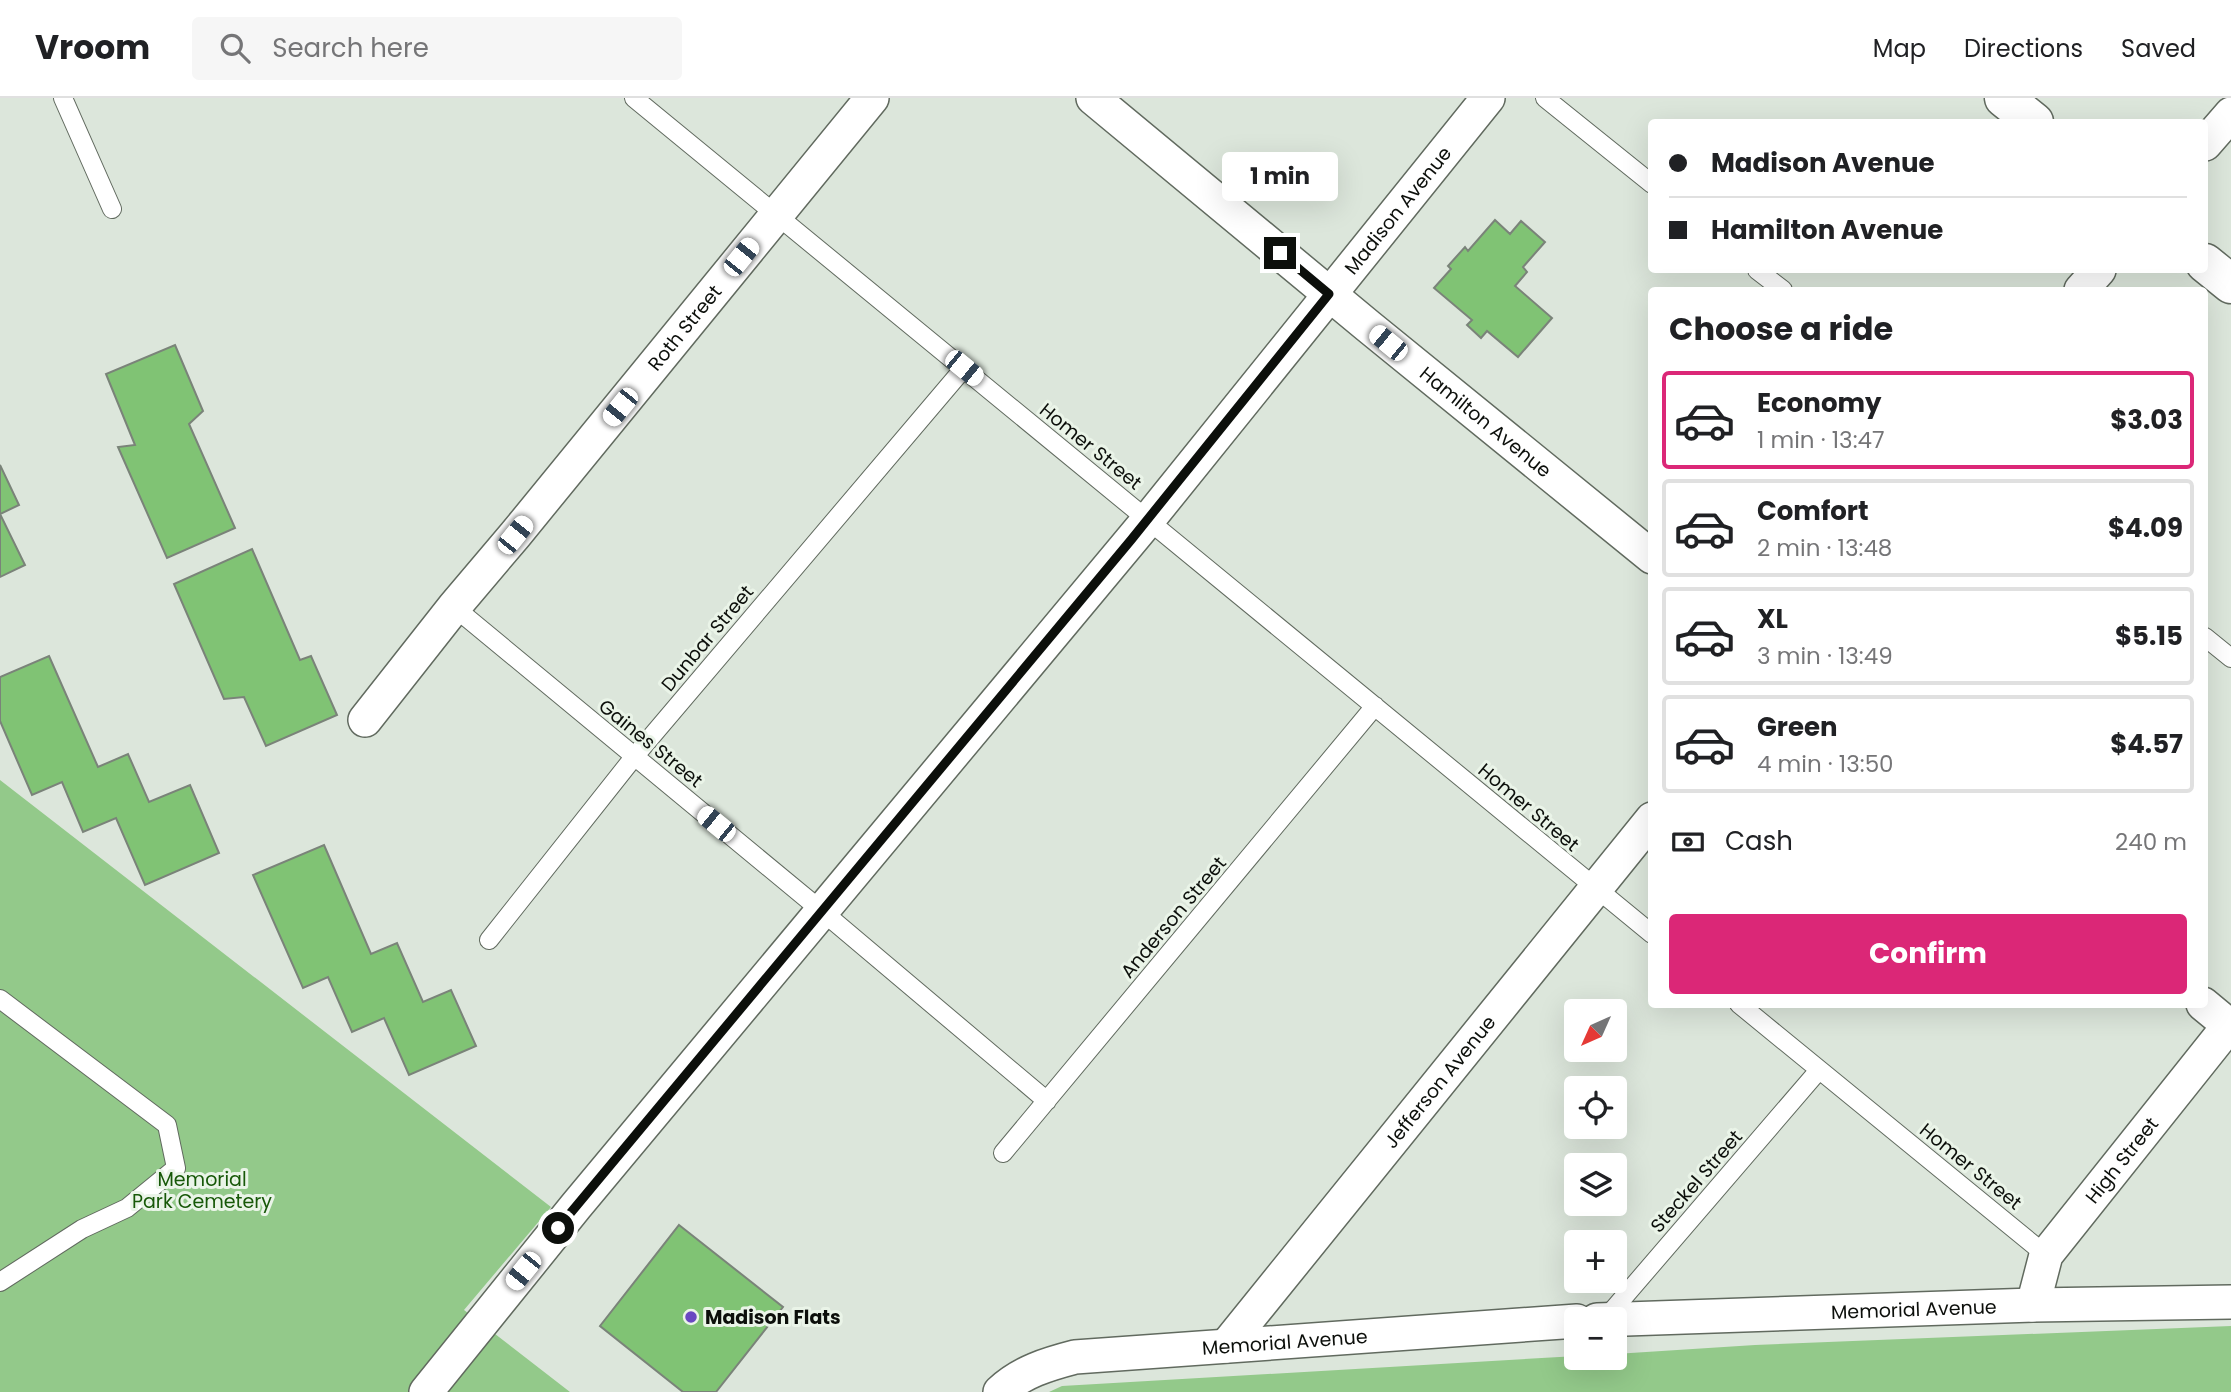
<!DOCTYPE html>
<meta charset="utf-8">
<style>
body{margin:0;font-family:Poppins,sans-serif;background:#f6f6f6;color:#202124;height:100vh;display:flex;flex-direction:column;font-size:26px;white-space:nowrap}
*{box-sizing:border-box;margin:0}
p{font-size:23px;color:#757577}
.icon{flex:none;width:38px;height:38px;fill:none;stroke:currentColor;stroke-width:2;stroke-linecap:round;stroke-linejoin:round}
.map{position:relative;flex:1;overflow:hidden}
.drawer{position:absolute;left:1648px;top:189px;width:560px;height:721px;display:flex;flex-direction:column;background:#fff;border-radius:7px;box-shadow:0 7px 28px #0002}
.drawer>*{flex:none}
.top-card{position:absolute;left:1648px;top:21px;width:560px;height:154px;border-radius:7px;box-shadow:0 7px 28px #0002;display:grid;align-content:center;height:154px;padding:0 21px;background:#fff}
.needle{width:46px;rotate:225deg}
.buttons{position:absolute;left:1564px;top:901px;display:grid;gap:14px}
.buttons a{display:grid;place-items:center;width:63px;height:63px;border-radius:7px;background:#fff;box-shadow:0 7px 28px #0002;font-size:35px}
.end{position:absolute;width:32px;height:32px;margin:-16px;border:9px solid #0c0f0b;background:#fff;box-shadow:0 0 0 4px #fff}
.from{border-radius:50%}
.bubble{position:absolute;height:49px;border-radius:7px;background:#fff;box-shadow:0 7px 28px #0002;font-size:23px;font-weight:700;line-height:49px;text-align:center}
.car{position:absolute;width:21px;height:42px;margin:-21px -10px;border-radius:9px;box-shadow:0 0 5px 2px #0007;background:linear-gradient(#fff 24%,#345 0 40%,#fff 0 76%,#345 0 86%,#fff 0)}
.top-card b{display:flex;align-items:center;gap:24px;height:66px;font-size:26px}
.top-card b+b{border-top:2px solid #e0e0e0}
.top-card i{width:18px;height:18px;background:#202124}
ul{padding:0;list-style:none}
li{display:flex;align-items:center;gap:21px;height:98px;margin:0 14px 10px;padding:0 7px;border:4px solid #e0e0e0;border-radius:7px}
li div{flex:1}
li b{display:block;font-size:26px}
li em{font-style:normal;font-weight:700}
li.on{border-color:#db2777}
li>.icon{width:63px;height:63px;stroke-width:1.5}
h2{padding:0 21px;font-size:32px;line-height:84px}
.pay{display:flex;align-items:center;gap:18px;height:77px;padding:0 21px;font-size:26px}
.pay p{margin-inline-start:auto}
.action{display:flex;gap:14px;margin-top:auto;padding:14px 21px}
.action a{flex:1;height:80px;border-radius:7px;background:#db2777;color:#fff;font-size:28px;font-weight:700;line-height:80px;text-align:center}
header{display:flex;align-items:center;gap:42px;box-sizing:border-box;height:98px;padding:0 35px;background:#fff;border-bottom:2px solid #e0e0e0}
header strong{font-size:33px}
nav{display:flex;gap:38px;margin-inline-start:auto;font-size:24px}
.search{width:490px;height:63px;background:#f6f6f6;display:flex;align-items:center;gap:18px;box-sizing:border-box;padding:0 24px;border-radius:7px;color:#757577;font-size:26px}
.map>svg:first-child{display:block}
.green{fill:#93c98a}
.building{fill:#80c374;stroke:#7a8379;stroke-width:2}
.lines{fill:none;stroke-linecap:round;stroke-linejoin:round}
.lane-casing{stroke:#616a5f;stroke-width:20}
.street-casing{stroke:#616a5f;stroke-width:36}
.secondary-casing{stroke:#616a5f;stroke-width:41}
.lane{stroke:#fff;stroke-width:18}
.street{stroke:#fff;stroke-width:33}
.secondary{stroke:#fff;stroke-width:38}
.route{stroke:#0c0f0b;stroke-width:9}
.poi-dot{fill:#6948c1;stroke:#eaf4e8;stroke-width:2.5}
.labels{text-anchor:middle;stroke-width:6;stroke-linejoin:round;paint-order:stroke}
.street-label{font-size:19px;fill:#0c0f0b;stroke:#eaf4e8}
.park-label{font-size:19px;fill:#175808;stroke:#eaf4e8}
.poi-label{font-size:19px;font-weight:bold;fill:#0c0f0b;stroke:#eaf4e8;text-anchor:start}
</style>
<header>
<strong>Vroom</strong>
<div class="search"><svg class="icon" aria-label="search" viewBox="0 0 24 24"><circle cx="10" cy="10" r="6"/><path d="M15 15l6 6"/></svg>Search here</div>
<nav><a>Map</a><a>Directions</a><a>Saved</a></nav>
</header>
<div class="map">
<svg width="2231" height="1294" viewBox="0 0 2231 1294">
<rect width="100%" height="100%" fill="#dce6db"/>
<!-- green -->
<path class="green" d="M 0,682 L 551,1109 L 464,1212 L 570,1294 L 0,1294 Z
M 2231,1228 L 2231,1294 L 1049,1294 L 1062,1288 L 1577,1258 L 1577,1260 L 1615,1260 L 1615,1256 L 1755,1247 Z"/>
<!-- building -->
<path class="building" d="M 1495,122 L 1510,136 L 1521,123 L 1545,144 L 1523,169 L 1527,174 L 1515,188 L 1552,220 L 1518,259 L 1487,233 L 1481,240 L 1467,227 L 1472,222 L 1434,190 L 1451,171 L 1448,168 L 1465,149 L 1468,153 Z
M 175,247 L 203,313 L 189,326 L 235,430 L 167,460 L 118,349 L 135,347 L 106,276 Z
M 0,367 L 19,407 L 0,416 L 25,467 L 0,479 Z
M 252,451 L 300,562 L 311,558 L 337,617 L 266,648 L 244,599 L 224,601 L 174,486 Z
M 49,558 L 98,669 L 128,656 L 149,704 L 190,687 L 219,755 L 145,787 L 116,720 L 83,734 L 62,684 L 32,697 L 0,623 L 0,579 Z
M 324,747 L 371,856 L 397,845 L 423,904 L 451,892 L 476,948 L 409,977 L 384,920 L 352,934 L 328,879 L 303,890 L 253,777 Z
M 679,1127 L 783,1209 L 716,1294 L 683,1294 L 600,1228 Z"/>
<g class="lines">
<defs>
<path id="lane" d="M 63,0 L 112,111
M 634,0 L 1652,836
M 1545,0 L 1652,86
M 1757,172 L 1783,192
M 454,509 L 823,814 L 1047,1003
M 2205,539 L 2231,560
M 489,842 L 634,659 L 964,270
M 0,901 L 167,1027 L 176,1070 L 127,1110 L 82,1131 L 0,1184
M 1739,906 L 2046,1157
M 1003,1055 L 1375,608
M 1605,1221 L 1819,972"/>
<g id="street">
<path id="s1" d="M 1093,0 L 1368,228 L 1652,459"/>
<path d="M 2205,46 L 2231,16"/>
<path d="M 2081,192 L 2099,172"/>
<path id="s2" d="M 365,622 L 454,509 L 515,437 L 872,0"/>
<path d="M 2203,906 L 2231,929"/>
<path id="s3" d="M 2033,1207 L 2046,1157 L 2231,925"/>
<path id="s4" d="M 1597,1222 L 2033,1207 L 2231,1204"/>
<path id="s5" d="M 1226,1248 L 1652,721"/>
<path id="s6" d="M 426,1294 L 576,1108 L 1148,422 L 1488,0"/>
<path id="s7" d="M 1000,1294 C 1021,1274 1048,1266 1075,1259 L 1577,1223"/>
</g>
<path id="secondary" d="M 2004,0 L 2034,24
M 2205,165 L 2231,186"/>
</defs>
<!-- lane casing -->
<use href="#lane" class="lane-casing"/>
<!-- street casing -->
<use href="#street" class="street-casing"/>
<!-- secondary casing -->
<use href="#secondary" class="secondary-casing"/>
<!-- lane -->
<use href="#lane" class="lane"/>
<!-- street -->
<use href="#street" class="street"/>
<!-- secondary -->
<use href="#secondary" class="secondary"/>
</g>
<g class="lines">
<!-- route -->
<path class="route" d="M 558,1130 L 1131,442 L 1329,196 L 1280,155"/>
</g>
<!-- markers -->
<circle class="poi-dot" cx="691" cy="1219" r="7"/>
<g class="labels">
<!-- street labels -->
<g class="street-label">
<text dy="7" stroke="none"><textPath href="#s6" startOffset="1530">Madison Avenue</textPath></text>
<text dy="7" stroke="none"><textPath href="#s2" startOffset="506">Roth Street</textPath></text>
<text dy="7" stroke="none"><textPath href="#s1" startOffset="509">Hamilton Avenue</textPath></text>
<text transform="translate(1091 348) rotate(39)" y="7">Homer Street</text>
<text transform="translate(707 540) rotate(-50)" y="7">Dunbar Street</text>
<text transform="translate(651 645) rotate(39)" y="7">Gaines Street</text>
<text transform="translate(1529 709) rotate(40)" y="7">Homer Street</text>
<text transform="translate(1173 819) rotate(-50)" y="7">Anderson Street</text>
<text dy="7" stroke="none"><textPath href="#s5" startOffset="340">Jefferson Avenue</textPath></text>
<text dy="7" stroke="none"><textPath href="#s3" startOffset="173">High Street</textPath></text>
<text transform="translate(1971 1068) rotate(39)" y="7">Homer Street</text>
<text transform="translate(1696 1083) rotate(-49)" y="7">Steckel Street</text>
<text dy="7" stroke="none"><textPath href="#s4" startOffset="317">Memorial Avenue</textPath></text>
<text dy="7" stroke="none"><textPath href="#s7" startOffset="294">Memorial Avenue</textPath></text>
</g>
<!-- park labels -->
<g class="park-label">
<text x="202" y="1088">Memorial<tspan x="202" dy="22">Park Cemetery</tspan></text>
</g>
<!-- poi labels -->
<g class="poi-label">
<text x="705" y="1226">Madison Flats</text>
</g>
</g>
</svg>
<div class="buttons">
<a><svg class="needle" viewBox="-14 -14 28 28"><path d="M0-13l5 13h-10z" fill="#e53935"/><path d="M0 13l5-13h-10z" fill="#757577"/></svg></a>
<a><svg class="icon" aria-label="locate" viewBox="0 0 24 24"><circle cx="12" cy="12" r="6"/><path d="M12 2v4M12 18v4M2 12h4M18 12h4"/></svg></a>
<a><svg class="icon" aria-label="layers" viewBox="0 0 24 24"><path d="M12 4l9 5-9 5-9-5zM3 14l9 5 9-5"/></svg></a>
<a>+</a>
<a>−</a>
</div>
<i class="end from" style="left:558px;top:1130px"></i>
<i class="end" style="left:1280px;top:155px"></i>
<div class="bubble" style="left:1222px;top:54px;width:116px">1 min</div>
<i class="car" style="left:741px;top:159px;rotate:39deg"></i>
<i class="car" style="left:1388px;top:245px;rotate:309deg"></i>
<i class="car" style="left:964px;top:270px;rotate:129deg"></i>
<i class="car" style="left:620px;top:309px;rotate:219deg"></i>
<i class="car" style="left:515px;top:437px;rotate:39deg"></i>
<i class="car" style="left:716px;top:726px;rotate:309deg"></i>
<i class="car" style="left:523px;top:1173px;rotate:219deg"></i>
<div class="top-card">
<b><i class="from"></i>Madison Avenue</b>
<b><i></i>Hamilton Avenue</b>
</div>
<section class="drawer">
<h2>Choose a ride</h2>
<ul>
<li class="on"><svg class="icon" aria-label="car" viewBox="0 0 24 24"><path d="M5 17H2v-5l4-1 3-4h7l3 4 3 1v5h-3M9 17h6M6 11h13"/><circle cx="7" cy="17" r="2"/><circle cx="17" cy="17" r="2"/></svg><div><b>Economy</b><p>1 min · 13:47</p></div><em>$3.03</em></li>
<li><svg class="icon" aria-label="car" viewBox="0 0 24 24"><path d="M5 17H2v-5l4-1 3-4h7l3 4 3 1v5h-3M9 17h6M6 11h13"/><circle cx="7" cy="17" r="2"/><circle cx="17" cy="17" r="2"/></svg><div><b>Comfort</b><p>2 min · 13:48</p></div><em>$4.09</em></li>
<li><svg class="icon" aria-label="car" viewBox="0 0 24 24"><path d="M5 17H2v-5l4-1 3-4h7l3 4 3 1v5h-3M9 17h6M6 11h13"/><circle cx="7" cy="17" r="2"/><circle cx="17" cy="17" r="2"/></svg><div><b>XL</b><p>3 min · 13:49</p></div><em>$5.15</em></li>
<li><svg class="icon" aria-label="car" viewBox="0 0 24 24"><path d="M5 17H2v-5l4-1 3-4h7l3 4 3 1v5h-3M9 17h6M6 11h13"/><circle cx="7" cy="17" r="2"/><circle cx="17" cy="17" r="2"/></svg><div><b>Green</b><p>4 min · 13:50</p></div><em>$4.57</em></li>
</ul>
<div class="pay"><svg class="icon" aria-label="cash" viewBox="0 0 24 24"><path d="M3 7h18v10H3z"/><circle cx="12" cy="12" r="2"/></svg>Cash<p>240 m</p></div>
<div class="action"><a>Confirm</a></div>
</section>
</div>
